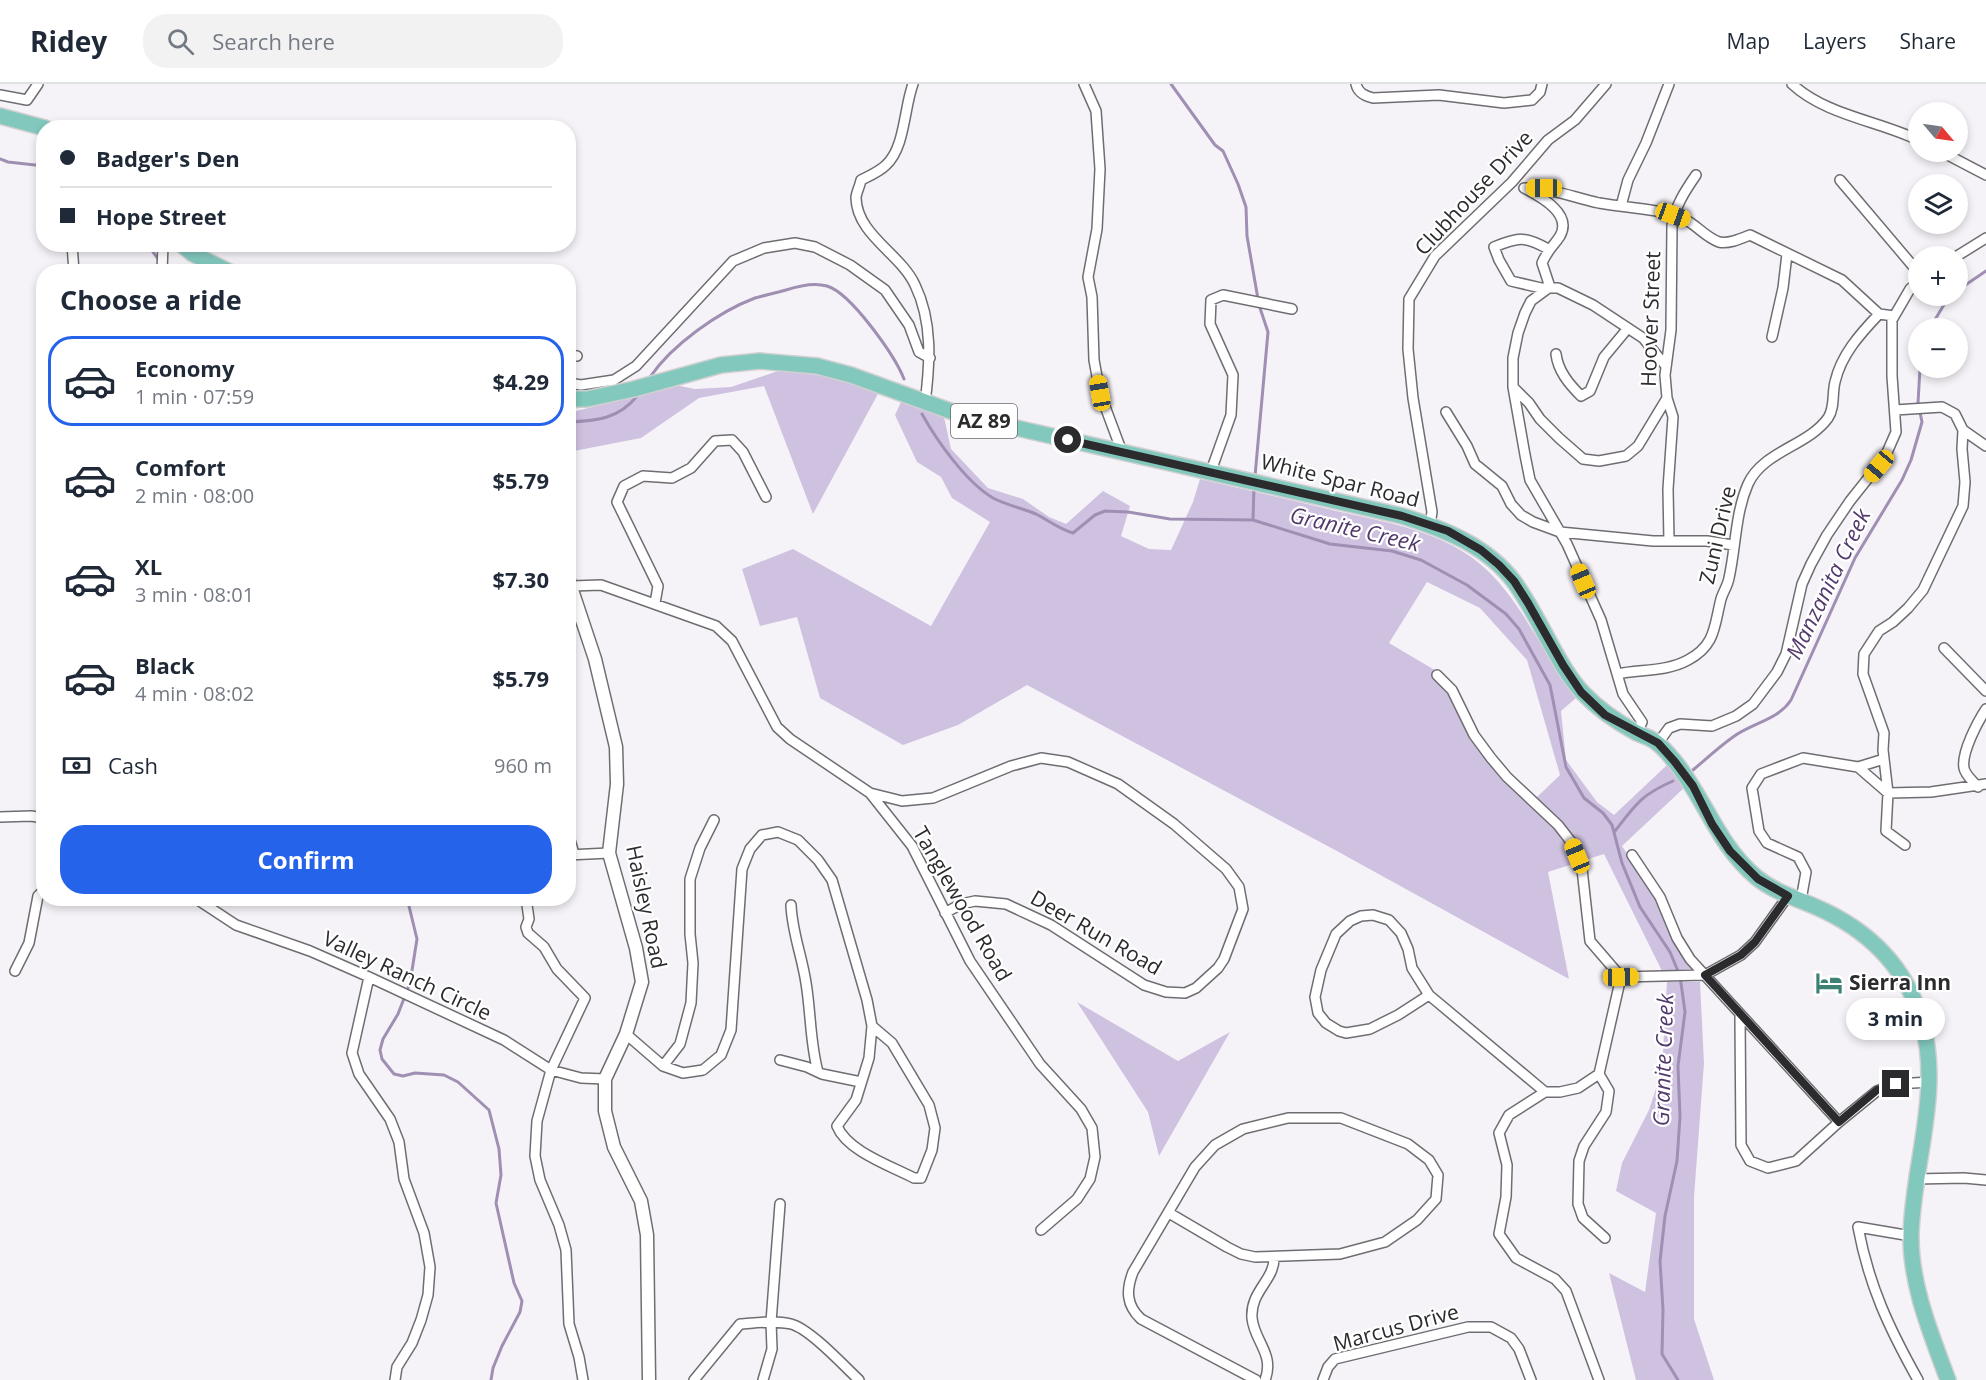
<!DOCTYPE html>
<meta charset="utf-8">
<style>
body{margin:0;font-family:"Open Sans",sans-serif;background:#f2f2f3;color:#1f2937;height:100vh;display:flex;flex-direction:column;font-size:22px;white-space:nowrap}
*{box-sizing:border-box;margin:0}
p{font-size:20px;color:#747a83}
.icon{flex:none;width:33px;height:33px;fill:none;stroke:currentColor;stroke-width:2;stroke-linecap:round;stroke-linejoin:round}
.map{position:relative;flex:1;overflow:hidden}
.details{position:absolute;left:36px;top:180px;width:540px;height:642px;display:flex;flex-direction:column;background:#fff;border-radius:24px;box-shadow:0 3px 9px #0003}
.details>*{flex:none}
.top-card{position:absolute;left:36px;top:36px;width:540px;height:132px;border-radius:24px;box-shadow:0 3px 9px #0003;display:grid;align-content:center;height:132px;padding:0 24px;background:#fff}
.needle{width:39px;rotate:119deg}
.controls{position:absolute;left:1908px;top:18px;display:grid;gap:12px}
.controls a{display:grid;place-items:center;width:60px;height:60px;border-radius:50%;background:#fff;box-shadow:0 3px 9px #0003;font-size:30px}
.end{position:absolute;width:27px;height:27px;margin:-14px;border:8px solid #2b2a2c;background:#fff;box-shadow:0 0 0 3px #fff}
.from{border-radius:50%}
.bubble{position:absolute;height:42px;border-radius:21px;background:#fff;box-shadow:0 3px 9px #0003;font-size:20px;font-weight:700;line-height:42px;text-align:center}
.car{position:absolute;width:18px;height:36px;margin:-18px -9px;border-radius:8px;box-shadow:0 0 4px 2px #0007;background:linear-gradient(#f5c518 24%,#345 0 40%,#f5c518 0 76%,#345 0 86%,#f5c518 0)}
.top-card b{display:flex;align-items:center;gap:21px;height:57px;font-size:22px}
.top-card b+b{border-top:2px solid #e0e1e3}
.top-card i{width:15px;height:15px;background:#1f2937}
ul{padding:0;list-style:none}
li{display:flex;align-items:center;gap:18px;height:90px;margin:0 12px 9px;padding:0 12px;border:3px solid transparent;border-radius:24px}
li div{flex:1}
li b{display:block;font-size:22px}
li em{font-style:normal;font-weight:700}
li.on{border-color:#2563eb}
li>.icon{width:54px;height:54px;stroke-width:1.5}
h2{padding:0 24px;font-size:27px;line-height:72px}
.pay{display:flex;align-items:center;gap:15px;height:66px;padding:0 24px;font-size:22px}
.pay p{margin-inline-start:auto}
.action{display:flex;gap:12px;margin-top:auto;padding:12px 24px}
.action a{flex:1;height:69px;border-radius:24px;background:#2563eb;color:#fff;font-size:24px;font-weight:700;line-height:69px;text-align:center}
header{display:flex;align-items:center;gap:36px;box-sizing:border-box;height:84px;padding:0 30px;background:#fff;border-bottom:2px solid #e0e1e3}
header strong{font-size:28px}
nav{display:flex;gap:33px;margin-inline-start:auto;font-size:21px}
.search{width:420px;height:54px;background:#f2f2f3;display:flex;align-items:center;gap:15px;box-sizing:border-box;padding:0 21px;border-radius:24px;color:#747a83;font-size:22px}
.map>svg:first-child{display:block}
.green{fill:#cfc2e1;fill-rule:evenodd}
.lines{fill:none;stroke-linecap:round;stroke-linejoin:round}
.stream{stroke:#9f8fb3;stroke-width:3}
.minor-casing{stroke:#6f6d71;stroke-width:12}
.tertiary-casing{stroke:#6f6d71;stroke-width:15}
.primary-casing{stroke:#d0d0d1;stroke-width:18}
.minor{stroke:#fff;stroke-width:9}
.tertiary{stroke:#fff;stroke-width:12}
.primary{stroke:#82c8bd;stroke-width:15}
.route{stroke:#2b2a2c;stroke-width:8}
.labels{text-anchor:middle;stroke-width:4.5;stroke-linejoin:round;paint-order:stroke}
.shield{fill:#fff;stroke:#6b6a6b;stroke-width:1.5}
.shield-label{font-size:20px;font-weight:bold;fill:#2b2a2c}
.street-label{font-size:21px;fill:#2b2a2c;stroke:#fff}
.poi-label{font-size:21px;font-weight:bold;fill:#2b2a2c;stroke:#fff;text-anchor:start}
.water-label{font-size:22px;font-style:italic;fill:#523a6c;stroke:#fff}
</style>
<header>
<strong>Ridey</strong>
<div class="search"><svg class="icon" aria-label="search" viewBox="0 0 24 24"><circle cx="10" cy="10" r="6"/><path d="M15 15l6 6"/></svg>Search here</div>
<nav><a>Map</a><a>Layers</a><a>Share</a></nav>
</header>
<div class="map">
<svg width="1986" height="1296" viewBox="0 0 1986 1296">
<rect width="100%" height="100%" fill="#f6f3f8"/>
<!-- green -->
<path class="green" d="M 781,286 L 830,293 L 879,308 L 813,430 L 764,302 L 699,314 L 641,354 L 569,368 L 569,329 L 675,301 L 695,305 L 731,303 Z
M 902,316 L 944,333 L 951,365 L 988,404 L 1023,415 L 1049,433 L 1066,440 L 1103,407 L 1130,422 L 1121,452 L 1149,465 L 1171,466 L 1193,418 L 1200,395 C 1243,405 1286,415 1328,425 C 1383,438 1446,446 1488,487 C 1525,523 1544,573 1576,614 L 1561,627 L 1566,676 L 1597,718 L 1614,731 L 1667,681 L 1685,703 L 1622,762 L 1658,815 L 1696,887 L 1663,889 L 1604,770 L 1548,788 L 1569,895 L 1335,766 L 1027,601 L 958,641 L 903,661 L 820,614 L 797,533 L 760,542 L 742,485 L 793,465 L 931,542 L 990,438 L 952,414 L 941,393 L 917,378 L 895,331 ZM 1427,498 L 1480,524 L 1527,576 L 1560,691 L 1537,713 L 1510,691 L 1477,650 L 1438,588 L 1389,559 Z
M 1667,898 L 1700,898 L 1704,979 L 1694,1113 L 1694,1235 L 1714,1296 L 1636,1296 L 1609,1189 L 1645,1208 L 1656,1129 L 1616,1107 L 1622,1079 L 1649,1026 L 1662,986 Z
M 1077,918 L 1178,977 L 1230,948 L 1159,1072 L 1148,1028 Z"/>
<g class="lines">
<!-- stream -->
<path class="stream" d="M 1171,0 L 1215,61 L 1223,67 L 1238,100 L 1246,123 L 1247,152 L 1258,215
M 0,75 L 8,78 L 44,82
M 147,160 L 159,176
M 1958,206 L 1986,187
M 1930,244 L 1945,219 L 1952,212
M 650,293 C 672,261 718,228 755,214 C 765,211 776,209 786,206 C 798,202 814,198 827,202 C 851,209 895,272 904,295
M 922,330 C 937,357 966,398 993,414 C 1006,421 1022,424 1036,430 C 1048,436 1059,445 1073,449 L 1095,431 L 1105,427 L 1128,428 L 1170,435 L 1253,436 L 1330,460 L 1392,467 L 1421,476 L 1467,501 L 1506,530 L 1519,545 L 1550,601 L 1566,683 L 1584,714 L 1603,729 L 1612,741 L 1622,779 L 1640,823 L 1670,868 L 1680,892 L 1685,928 L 1678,982 L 1680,1033 L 1677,1077 L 1665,1132 L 1660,1177 L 1663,1225 L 1662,1270 L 1678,1296
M 568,338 C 596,337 619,335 637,312
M 1255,392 L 1268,248 L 1259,221
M 1253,436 L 1254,402
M 1693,686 C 1706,675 1719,663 1733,653 C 1752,639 1778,636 1791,616 L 1855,474 L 1902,396 L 1911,376 L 1922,338 L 1918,319 L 1920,284
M 1615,747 C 1636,720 1641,711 1673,697
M 407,814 L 417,855 L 410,899 L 398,930 L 383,955 L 380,966 L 382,975 L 394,990 L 403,992 L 415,989 L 444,991 L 458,998 L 489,1026 L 499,1065 L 501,1091 L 496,1119 L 514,1199 L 522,1217 L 520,1228 L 502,1262 L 493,1284 L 491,1296"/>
<defs>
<path id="minor" d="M 913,0 C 904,24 905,64 886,81 C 879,88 869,92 861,96 C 860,102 856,109 856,114 C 857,151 901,170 915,201 C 933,238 930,280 925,319
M 1084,0 L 1096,27 L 1100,85 L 1097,145 L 1088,193 L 1092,213 L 1094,276 L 1100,309 L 1122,368
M 1356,0 C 1358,9 1365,12 1373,14 L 1439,11 L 1504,19 L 1532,16 L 1540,8 L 1542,0
M 1792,0 C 1825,31 1879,37 1918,56
M 0,11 L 27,16 L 38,0
M 1942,68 L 1986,91
M 1840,96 L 1918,188
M 1524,104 C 1539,112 1573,129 1560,152 C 1553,163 1548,165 1542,179 L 1550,203 L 1531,217 L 1525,229 L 1518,249 L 1513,274 L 1513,303 L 1525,371 L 1530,396 L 1567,460 L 1601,536 L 1623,610 L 1642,638 L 1637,649
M 1527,104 C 1552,104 1575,114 1599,119 C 1627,124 1657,124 1684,135 C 1697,141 1705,153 1719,158 C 1729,160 1740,155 1750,151 L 1842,196 L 1879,230 L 1894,232
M 1621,122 L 1628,96 L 1646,59 L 1669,0
M 72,160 L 74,188
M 1548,165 C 1525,152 1519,153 1494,163 L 1499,176 L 1511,197 L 1541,204 L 1558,204 L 1593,221 L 1643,254 L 1665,281
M 1957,172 L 1986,154
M 162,188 L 163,160
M 1772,253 L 1783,204 L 1787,170
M 1556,270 C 1558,287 1569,300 1581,312 L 1590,307 L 1604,273 L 1628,244
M 568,271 L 577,272
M 568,299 L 581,301 L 614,296 L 636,282 L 733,177 L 764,164 L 795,159 L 815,163 L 850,181 L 885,206 L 909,241 L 919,268 L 930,274
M 1513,303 L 1529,319 L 1540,335 L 1559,354 L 1583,375 L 1599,377 L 1626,372 L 1638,362 L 1667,314
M 1895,326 L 1942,323 L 1955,330 L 1963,346 L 1986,362
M 1446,328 L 1467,362 L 1475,380 L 1502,402 L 1511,420 L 1521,431 L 1533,438 L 1560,448 L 1653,457 L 1707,457 L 1733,461
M 1211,387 L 1231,331 L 1233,291 L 1210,240 L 1211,216 L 1223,211 L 1292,225
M 1430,440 L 1432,428 L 1413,314 L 1408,265 L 1409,215 L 1435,172 L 1512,98 L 1548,56 L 1575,36 L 1606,0
M 1669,457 L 1668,405 L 1673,333 L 1667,314 L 1665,291 L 1671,246 L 1672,142 C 1675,122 1685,107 1696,91
M 572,502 L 601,501 L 716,542 L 732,557 L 777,643 L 790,655 L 870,709 L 912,762 L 970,877 L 1040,980 L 1081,1025 L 1092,1044 L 1095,1073 L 1090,1095 L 1077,1115 L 1041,1146
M 655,519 L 658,502 L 617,418 L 624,402 L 643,392 L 672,394 L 691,384 L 715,357 L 732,356 L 743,368 L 766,413
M 1944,564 L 1986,607
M 1617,590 C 1641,585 1666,588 1688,576 C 1716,561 1714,542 1721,515 C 1723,508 1728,501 1729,494 C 1736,463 1735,430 1748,400 C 1763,367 1808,362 1828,334 C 1835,324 1832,309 1835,298 C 1841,271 1860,250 1879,230
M 1437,591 L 1452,606 L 1474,651 L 1491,674 L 1507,693 L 1558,741 L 1572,759 L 1582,785 L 1590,857 L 1621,893 L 1705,891 L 1741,871 L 1755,858 L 1788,812
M 1658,659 L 1669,644 L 1680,640 L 1712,642 L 1736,632 L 1753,620 L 1777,588 L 1786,570 L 1802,500 L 1811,480 L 1827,451 L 1850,417 L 1885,373 L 1896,348 L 1892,292 L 1892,236 L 1910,205 L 1918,198
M 1858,683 L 1884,675
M 1978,703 C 1973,697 1965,691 1964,684 C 1961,669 1978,637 1986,625
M 870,709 L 902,717 L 933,714 L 1011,682 L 1041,674 L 1068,678 L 1118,700 L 1174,740 L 1226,785 L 1239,803 L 1243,825 L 1224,875 L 1218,884 L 1196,904 L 1185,909 L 1166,908 L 1144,901 L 1051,841 L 1006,820 L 975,817 L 961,820 L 945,829
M 1888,709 L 1931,708 L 1986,700
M 0,733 L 31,732 L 44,734
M 568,749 L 574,770
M 1905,761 L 1886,747 L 1888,709 L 1883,666 L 1884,649 L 1863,590 L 1864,570 L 1879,547 L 1893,538 L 1908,524 L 1923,506 L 1963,422 L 1965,398 L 1962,365 L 1963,346
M 568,771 L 609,769
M 1632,771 L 1660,813 L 1677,854 L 1690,875 L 1839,1038
M 195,814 L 236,841 L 310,867 L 369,893 L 504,956 L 551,986 L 581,994 L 605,995
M 526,814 L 529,835 L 526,843 L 528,849 L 544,863 L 557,885 L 585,914 L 551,986 L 537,1037 L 535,1072 L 540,1096 L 559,1141 L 566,1166 L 569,1240 L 579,1273 L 583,1296
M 1801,816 L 1806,788 L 1798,773 L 1767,759 L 1759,747 L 1752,704 L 1761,690 L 1803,674 L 1858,683 L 1888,709
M 791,821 C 792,848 802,872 806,899 C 811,929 810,959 818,988
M 15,887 L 29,859 L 38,812 L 44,806
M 369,893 L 352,969 L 359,990 L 390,1035 L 399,1058 L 404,1095 L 424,1149 L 430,1183 L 428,1211 L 421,1236 L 412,1259 L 397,1283 L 395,1296
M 1429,911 L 1398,931 L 1370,945 L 1346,949 L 1339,947 L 1326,939 L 1318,929 L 1315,913 L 1321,886 L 1336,850 L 1350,837 L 1361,832 L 1373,831 L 1389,836 L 1401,849 L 1408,865 L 1412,884 L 1429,911 L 1545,1008
M 1740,932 L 1741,1061 L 1750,1077 L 1768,1084 L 1796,1077 L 1839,1038 L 1877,1007 L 1896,1000 L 1930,998
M 626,950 L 663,982 L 683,989 L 703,986 L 721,971 L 731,946 L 742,785 L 750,765 L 762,751 L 778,748 L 798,756 L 818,776 L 832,796 L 867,916 L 872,942 L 869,974 L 856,1016 L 837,1042 C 847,1067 891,1082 914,1094 L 921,1094 L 932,1066 L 935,1044 L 929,1021 L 892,959 L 872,942
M 780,976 L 807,983 L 822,990 L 861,998
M 663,982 L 680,960 L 691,919 L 693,879 L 690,850 L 690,795 L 700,764 L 714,736
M 1599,990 L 1609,1007 L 1606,1028 L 1584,1062 L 1579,1077 L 1578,1120 L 1583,1134 L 1605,1154
M 1915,1095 L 1964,1094 L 1986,1096
M 1169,1129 L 1227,1163 L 1241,1170 L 1255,1173 L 1340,1170 L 1385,1158 L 1417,1136 L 1436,1115 L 1438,1091 L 1429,1076 L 1408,1060 L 1341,1034 L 1288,1034 L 1243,1045 L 1215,1061 L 1195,1083 L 1133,1188 C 1126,1206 1126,1221 1141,1235 L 1256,1296
M 1911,1152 L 1858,1143 C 1869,1202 1889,1244 1918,1296
M 694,1296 L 740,1240 C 756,1239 775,1236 791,1240 C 810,1245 843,1281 859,1296
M 763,1296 L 772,1265 L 771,1238 L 780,1120
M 1265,1296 C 1275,1270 1254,1257 1252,1234 C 1250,1207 1275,1196 1274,1173
M 1323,1296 L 1328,1283 L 1335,1275 L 1468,1243 L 1491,1243 L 1511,1254 L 1519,1265 L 1531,1296
M 1599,1296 L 1566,1207 L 1555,1195 L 1516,1174 L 1499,1150 L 1506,1113 L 1507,1081 L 1499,1049 L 1509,1031 L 1545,1008 L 1560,1008 L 1578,1004 L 1599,990 L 1621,893"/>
<path id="tertiary" d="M 568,494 L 595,575 L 616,663 L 617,700 L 609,769 L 636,864 L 642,898 L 626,950 L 605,995 L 605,1027 L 614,1063 L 641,1117 L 647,1151 L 649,1296"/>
<path id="primary" d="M 0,32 L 45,44
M 181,160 L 193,170 L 230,188
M 568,315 L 587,315 L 634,305 L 721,281 L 760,277 L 817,282 L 851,291 L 964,332 L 1402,432 C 1444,445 1488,462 1515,499 C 1526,515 1535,531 1544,548 C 1555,568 1567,592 1583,609 C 1599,626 1617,638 1637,649 C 1643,652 1652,654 1657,659 C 1664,664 1671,673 1676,679 C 1706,717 1718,761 1756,793 C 1774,808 1796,814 1816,823 C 1869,846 1906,882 1922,938 C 1942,1007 1913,1080 1911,1150 C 1910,1200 1931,1250 1948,1296"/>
</defs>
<!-- minor casing -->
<use href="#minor" class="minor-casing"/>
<!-- tertiary casing -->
<use href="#tertiary" class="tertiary-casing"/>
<!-- primary casing -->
<use href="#primary" class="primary-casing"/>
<!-- minor -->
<use href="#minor" class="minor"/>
<!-- tertiary -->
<use href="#tertiary" class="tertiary"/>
<!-- primary -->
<use href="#primary" class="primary"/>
</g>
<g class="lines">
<!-- route -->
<path class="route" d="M 1068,356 L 1402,432 L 1448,447 L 1481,466 L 1499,481 L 1514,497 L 1528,519 L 1563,581 L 1581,608 L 1605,631 L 1658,659 L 1675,678 L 1693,702 L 1712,740 L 1730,767 L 1758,795 L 1788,812 L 1755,858 L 1741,871 L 1705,891 L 1839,1038 L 1877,1006 L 1896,1000"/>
</g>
<!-- icons -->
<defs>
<symbol id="hotel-bare" viewBox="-9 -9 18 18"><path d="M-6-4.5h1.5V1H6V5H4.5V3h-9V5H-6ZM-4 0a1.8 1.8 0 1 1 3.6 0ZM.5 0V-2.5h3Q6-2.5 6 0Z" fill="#3d8174" stroke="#fff" stroke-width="2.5" paint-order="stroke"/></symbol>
</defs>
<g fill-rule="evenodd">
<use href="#hotel-bare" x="1810" y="880" width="38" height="38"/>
</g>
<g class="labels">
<!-- shield labels -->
<rect class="shield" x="951" y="320" width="66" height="34" rx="4.5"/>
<g class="shield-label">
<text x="984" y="344">AZ 89</text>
</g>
<!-- street labels -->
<g class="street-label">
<text transform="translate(1474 109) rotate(-47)" y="7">Clubhouse Drive</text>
<text transform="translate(1651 235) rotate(-88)" y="7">Hoover Street</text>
<text transform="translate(1340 397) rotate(14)" y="7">White Spar Road</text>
<text transform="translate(1718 451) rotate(-77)" y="7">Zuni Drive</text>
<text transform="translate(962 820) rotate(60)" y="7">Tanglewood Road</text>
<text transform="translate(646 823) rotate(78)" y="7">Haisley Road</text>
<text transform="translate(1096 849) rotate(30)" y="7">Deer Run Road</text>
<text transform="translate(407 892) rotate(25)" y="7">Valley Ranch Circle</text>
<text transform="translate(1396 1244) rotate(-15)" y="7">Marcus Drive</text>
</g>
<!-- poi labels -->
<g class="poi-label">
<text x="1849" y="906">Sierra Inn</text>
</g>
<!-- water labels -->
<g class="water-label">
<text transform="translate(1355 445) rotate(13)" y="8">Granite Creek</text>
<text transform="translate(1828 500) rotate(-64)" y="8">Manzanita Creek</text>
<text transform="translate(1663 976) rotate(-88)" y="8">Granite Creek</text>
</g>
</g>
</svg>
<div class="controls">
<a><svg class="needle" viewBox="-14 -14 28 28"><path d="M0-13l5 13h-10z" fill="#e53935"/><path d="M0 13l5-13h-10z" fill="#747a83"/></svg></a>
<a><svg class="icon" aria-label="layers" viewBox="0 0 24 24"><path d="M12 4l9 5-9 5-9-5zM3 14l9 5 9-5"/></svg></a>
<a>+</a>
<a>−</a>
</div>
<i class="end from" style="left:1068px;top:356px"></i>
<i class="end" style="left:1896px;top:1000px"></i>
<div class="bubble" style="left:1846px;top:914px;width:99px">3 min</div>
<i class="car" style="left:1544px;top:104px;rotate:270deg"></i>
<i class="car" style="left:1673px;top:131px;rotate:110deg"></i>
<i class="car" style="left:1100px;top:309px;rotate:350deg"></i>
<i class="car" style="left:1879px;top:382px;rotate:220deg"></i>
<i class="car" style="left:1583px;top:497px;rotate:337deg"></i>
<i class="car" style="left:1577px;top:772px;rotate:338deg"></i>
<i class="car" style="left:1621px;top:893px;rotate:89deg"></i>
<div class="top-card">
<b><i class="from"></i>Badger's Den</b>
<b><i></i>Hope Street</b>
</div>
<section class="details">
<h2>Choose a ride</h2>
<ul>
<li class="on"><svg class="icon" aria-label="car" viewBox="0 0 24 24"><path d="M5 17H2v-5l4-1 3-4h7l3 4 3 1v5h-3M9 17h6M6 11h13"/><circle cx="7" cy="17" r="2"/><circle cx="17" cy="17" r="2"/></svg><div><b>Economy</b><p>1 min · 07:59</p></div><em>$4.29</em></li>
<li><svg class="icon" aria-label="car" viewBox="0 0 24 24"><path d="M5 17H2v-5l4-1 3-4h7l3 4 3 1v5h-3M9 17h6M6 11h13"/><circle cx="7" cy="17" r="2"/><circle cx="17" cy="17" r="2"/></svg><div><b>Comfort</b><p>2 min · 08:00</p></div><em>$5.79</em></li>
<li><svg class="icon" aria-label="car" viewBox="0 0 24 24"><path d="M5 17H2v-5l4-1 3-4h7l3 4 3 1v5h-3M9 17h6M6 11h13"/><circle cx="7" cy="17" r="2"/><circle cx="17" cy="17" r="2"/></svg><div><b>XL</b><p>3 min · 08:01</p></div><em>$7.30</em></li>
<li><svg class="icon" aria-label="car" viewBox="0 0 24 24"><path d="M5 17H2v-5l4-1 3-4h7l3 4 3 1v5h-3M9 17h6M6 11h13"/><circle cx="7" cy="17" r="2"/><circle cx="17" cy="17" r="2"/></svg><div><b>Black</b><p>4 min · 08:02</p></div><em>$5.79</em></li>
</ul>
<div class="pay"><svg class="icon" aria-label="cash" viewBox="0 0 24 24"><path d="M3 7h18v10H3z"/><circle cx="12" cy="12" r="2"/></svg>Cash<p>960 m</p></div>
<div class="action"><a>Confirm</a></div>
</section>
</div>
